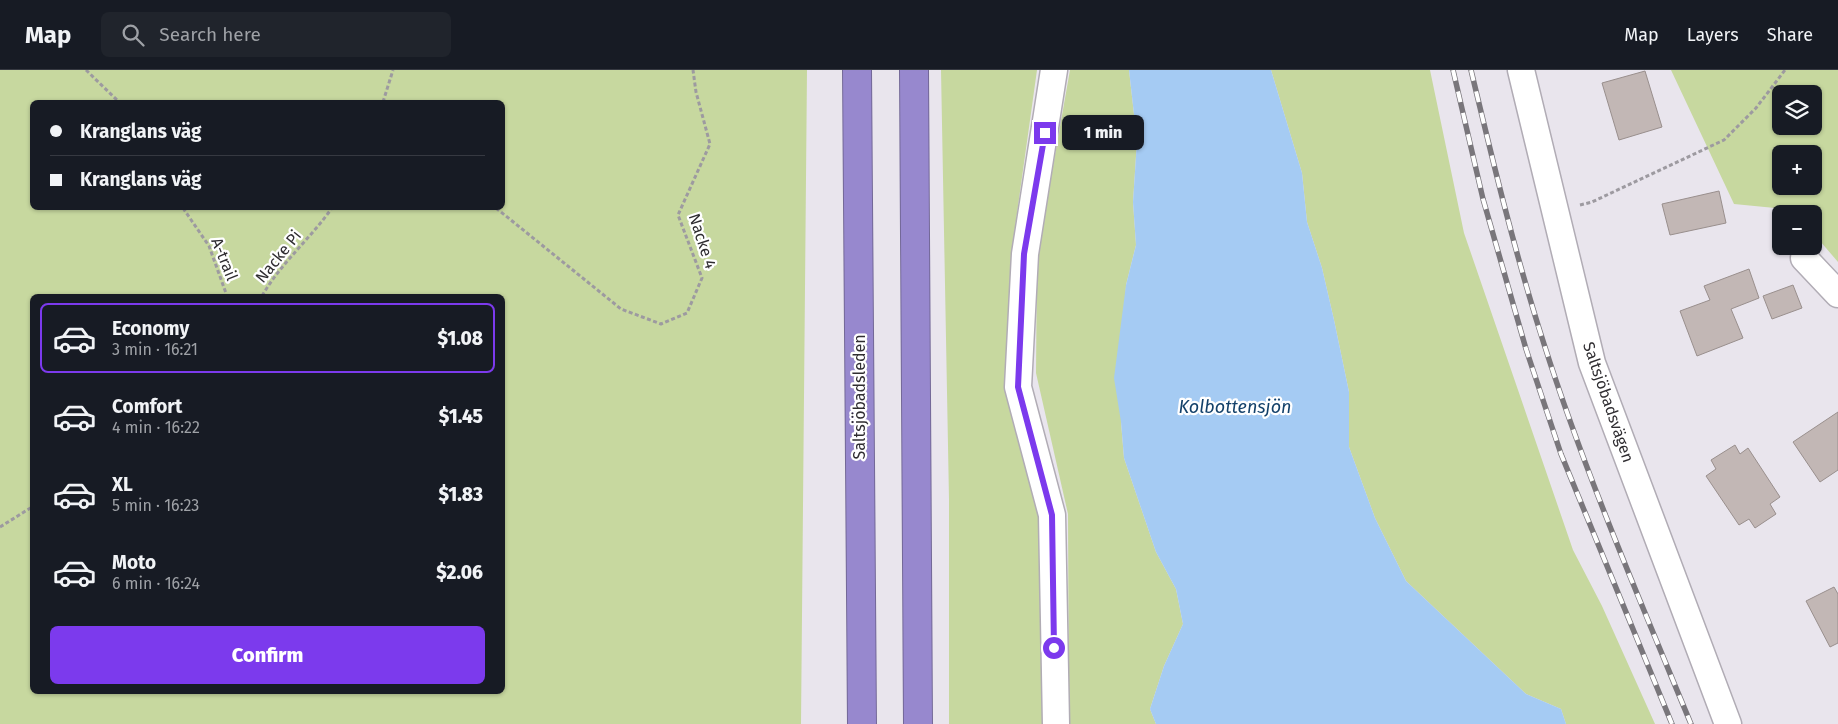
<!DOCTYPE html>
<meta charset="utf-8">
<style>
body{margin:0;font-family:"Fira Sans",sans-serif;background:#20242c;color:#f1f3f6;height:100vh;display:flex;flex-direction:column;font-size:19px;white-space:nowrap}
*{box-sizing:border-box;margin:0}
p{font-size:16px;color:#9ea1a6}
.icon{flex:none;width:28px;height:28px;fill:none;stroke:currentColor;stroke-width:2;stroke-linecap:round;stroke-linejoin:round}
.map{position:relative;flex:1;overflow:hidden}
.side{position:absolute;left:30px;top:224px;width:475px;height:400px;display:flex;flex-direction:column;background:#171b24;border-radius:8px;box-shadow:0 1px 4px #0004}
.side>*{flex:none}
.top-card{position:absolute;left:30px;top:30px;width:475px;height:110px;border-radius:8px;box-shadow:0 1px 4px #0004;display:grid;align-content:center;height:110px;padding:0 20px;background:#171b24}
.tools{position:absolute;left:1772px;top:15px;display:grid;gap:10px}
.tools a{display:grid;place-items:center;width:50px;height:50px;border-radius:8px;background:#171b24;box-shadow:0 1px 4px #0004;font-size:25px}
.end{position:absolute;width:22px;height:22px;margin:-11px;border:6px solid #7c3aed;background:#fff;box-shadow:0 0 0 2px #fff}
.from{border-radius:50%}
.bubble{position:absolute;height:35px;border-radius:8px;background:#171b24;box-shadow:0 1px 4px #0004;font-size:16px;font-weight:800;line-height:35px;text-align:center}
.top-card b{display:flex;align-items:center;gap:18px;height:48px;font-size:19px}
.top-card b+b{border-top:1px solid #363941}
.top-card i{width:12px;height:12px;background:#f1f3f6}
ul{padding:9px 0 0;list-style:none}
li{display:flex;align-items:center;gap:15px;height:70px;margin:0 10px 8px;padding:0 10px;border:2px solid transparent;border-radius:8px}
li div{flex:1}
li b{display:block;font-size:19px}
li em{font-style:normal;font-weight:800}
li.selected{border-color:#7c3aed}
li>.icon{width:45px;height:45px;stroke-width:1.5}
.primary-button{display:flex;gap:10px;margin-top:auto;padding:10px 20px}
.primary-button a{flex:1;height:58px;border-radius:8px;background:#7c3aed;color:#fff;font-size:20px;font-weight:800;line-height:58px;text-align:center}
header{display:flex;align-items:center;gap:30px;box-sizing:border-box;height:70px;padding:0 25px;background:#171b24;border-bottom:1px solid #363941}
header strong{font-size:24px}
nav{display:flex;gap:28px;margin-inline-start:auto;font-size:18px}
.search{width:350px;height:45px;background:#20242c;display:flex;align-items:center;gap:12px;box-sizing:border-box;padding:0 18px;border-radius:8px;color:#9ea1a6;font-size:19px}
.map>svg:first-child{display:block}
.green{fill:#c7d89f;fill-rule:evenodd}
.water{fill:#a5cbf3}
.building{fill:#c2b7b5;stroke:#998f8d}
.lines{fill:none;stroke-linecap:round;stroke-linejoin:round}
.minor-casing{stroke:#b1acb5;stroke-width:29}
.highway-casing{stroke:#736897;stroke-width:30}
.path{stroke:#9d9aa0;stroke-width:3;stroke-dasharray:4 2.5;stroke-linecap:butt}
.minor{stroke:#fff;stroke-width:26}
.highway{stroke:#9788ce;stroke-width:28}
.rail-casing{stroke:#79767b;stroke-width:5.5}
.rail{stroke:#fff;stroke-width:4;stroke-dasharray:11;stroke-linecap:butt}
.route{stroke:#7c3aed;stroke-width:6}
.labels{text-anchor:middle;stroke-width:4.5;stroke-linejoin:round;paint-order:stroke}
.street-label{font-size:16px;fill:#2f2d31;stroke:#fff}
.water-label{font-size:18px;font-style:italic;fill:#13416a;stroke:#fff}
</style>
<header>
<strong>Map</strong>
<div class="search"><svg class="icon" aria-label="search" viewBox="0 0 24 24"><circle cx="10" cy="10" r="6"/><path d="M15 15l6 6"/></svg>Search here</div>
<nav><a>Map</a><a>Layers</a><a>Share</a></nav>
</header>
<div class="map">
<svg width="1838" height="654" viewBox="0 0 1838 654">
<rect width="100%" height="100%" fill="#e9e5ed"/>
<!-- green -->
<path class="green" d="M 0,0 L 807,0 L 801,654 L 0,654 ZM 32,32 L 502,32 L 502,138 L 32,138 ZM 32,226 L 502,226 L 502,621 L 32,621 Z
M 941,0 L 1037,0 L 1012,179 L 1005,318 L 1040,442 L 1045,654 L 949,654 L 949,429 Z
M 1070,0 L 1129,0 L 1137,71 L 1133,132 L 1136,175 L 1126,215 L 1121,352 L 1124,388 L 1156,482 L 1176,519 L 1183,554 L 1164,596 L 1150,639 L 1156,654 L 1069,654 L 1068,444 L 1036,303 L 1037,187 Z
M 1271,0 L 1430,0 L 1464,163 L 1573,480 L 1602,536 L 1655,654 L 1566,654 L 1561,639 L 1526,624 L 1406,511 L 1375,448 L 1349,377 L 1349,322 L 1334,250 L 1322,198 L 1307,152 L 1302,103 Z
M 1671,0 L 1838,0 L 1838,192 L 1814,164 L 1814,144 L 1788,144 L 1775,138 L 1734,134 ZM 1781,24 L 1814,24 L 1814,56 L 1781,56 ZM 1781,84 L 1814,84 L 1814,116 L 1781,116 Z"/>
<!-- water -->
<path class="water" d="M 1129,0 L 1271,0 L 1302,103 L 1307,152 L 1322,198 L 1334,250 L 1349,322 L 1349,377 L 1375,448 L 1406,511 L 1526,624 L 1561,639 L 1566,654 L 1156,654 L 1150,639 L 1164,596 L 1183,554 L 1176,519 L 1156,482 L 1124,388 L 1121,352 L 1114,308 L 1126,215 L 1136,175 L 1133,132 L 1137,71 Z"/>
<!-- building -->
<path class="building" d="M 1645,1 L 1662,57 L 1619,70 L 1602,13 Z
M 1719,121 L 1726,153 L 1670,165 L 1662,134 Z
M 1749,199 L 1759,228 L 1731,239 L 1743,268 L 1697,286 L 1680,241 L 1710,230 L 1704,216 Z
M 1793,215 L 1802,238 L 1772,249 L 1763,226 Z
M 1838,342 L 1838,400 L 1820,412 L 1793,372 Z
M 1735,375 L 1740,384 L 1748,378 L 1780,427 L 1770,434 L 1776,444 L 1755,458 L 1749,449 L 1739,455 L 1706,406 L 1716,399 L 1711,390 Z
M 1834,517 L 1838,524 L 1838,573 L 1830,577 L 1806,531 Z"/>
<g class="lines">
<defs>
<path id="minor" d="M 1054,0 L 1025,184 L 1018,317 L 1052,445 L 1056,654
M 1521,0 L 1592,293 L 1728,654
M 1804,188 L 1838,224"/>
<path id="highway" d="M 857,0 L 862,654
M 914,0 L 918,654"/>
</defs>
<!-- minor casing -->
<use href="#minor" class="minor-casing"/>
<!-- highway casing -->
<use href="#highway" class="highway-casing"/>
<!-- path -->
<path class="path" d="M 86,0 L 119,32
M 383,32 L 393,0
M 1580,135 L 1592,132 L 1724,70 L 1756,38 L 1785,0
M 183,138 L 209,176 L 227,226
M 496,138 L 621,239 L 661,254 L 687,243 L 702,208 L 678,145 L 710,74 L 696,22 L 693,0
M 262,226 C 281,193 310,169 332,138
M 0,457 L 32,437"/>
<!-- minor -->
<use href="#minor" class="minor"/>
<!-- highway -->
<use href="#highway" class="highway"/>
<defs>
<path id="rail" d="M 1453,0 L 1483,129 L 1526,279 L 1561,384 L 1672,654
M 1471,0 C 1493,92 1515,184 1544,274 C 1585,403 1639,528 1691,654"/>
</defs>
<!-- rail casing -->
<use href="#rail" class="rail-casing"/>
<!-- rail -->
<use href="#rail" class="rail"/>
</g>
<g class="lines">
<!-- route -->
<path class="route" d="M 1045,63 L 1024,184 L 1018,317 L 1052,445 L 1054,578"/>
</g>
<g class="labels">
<!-- street labels -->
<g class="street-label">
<text transform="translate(703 171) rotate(72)" y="6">Nacke 4</text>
<text transform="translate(278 186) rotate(-51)" y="6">Nacke Pi</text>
<text transform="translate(225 189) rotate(68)" y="6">A-trail</text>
<text transform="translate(859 327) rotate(-90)" y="6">Saltsjöbadsleden</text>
<text transform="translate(1609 332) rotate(71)" y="6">Saltsjöbadsvägen</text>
</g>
<!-- water labels -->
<g class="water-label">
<text x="1235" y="343">Kolbottensjön</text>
</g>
</g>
</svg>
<div class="tools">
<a><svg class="icon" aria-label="layers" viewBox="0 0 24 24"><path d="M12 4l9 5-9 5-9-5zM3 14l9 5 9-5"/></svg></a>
<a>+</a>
<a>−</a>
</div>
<i class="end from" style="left:1054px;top:578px"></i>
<i class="end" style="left:1045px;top:63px"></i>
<div class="bubble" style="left:1062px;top:45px;width:82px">1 min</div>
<div class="top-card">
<b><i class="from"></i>Kranglans väg</b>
<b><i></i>Kranglans väg</b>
</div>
<section class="side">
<ul>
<li class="selected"><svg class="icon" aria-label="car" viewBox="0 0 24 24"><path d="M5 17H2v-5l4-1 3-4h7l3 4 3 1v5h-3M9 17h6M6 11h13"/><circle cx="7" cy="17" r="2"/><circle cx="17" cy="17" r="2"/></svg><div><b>Economy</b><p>3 min · 16:21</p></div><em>$1.08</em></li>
<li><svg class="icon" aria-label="car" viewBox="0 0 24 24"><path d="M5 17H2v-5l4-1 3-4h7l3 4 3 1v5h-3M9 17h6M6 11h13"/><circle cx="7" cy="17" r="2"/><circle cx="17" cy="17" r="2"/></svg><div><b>Comfort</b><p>4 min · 16:22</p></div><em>$1.45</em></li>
<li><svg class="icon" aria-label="car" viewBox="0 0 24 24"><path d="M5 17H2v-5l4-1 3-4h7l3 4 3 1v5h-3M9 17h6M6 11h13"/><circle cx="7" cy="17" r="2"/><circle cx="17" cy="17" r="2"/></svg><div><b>XL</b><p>5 min · 16:23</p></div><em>$1.83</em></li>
<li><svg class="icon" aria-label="car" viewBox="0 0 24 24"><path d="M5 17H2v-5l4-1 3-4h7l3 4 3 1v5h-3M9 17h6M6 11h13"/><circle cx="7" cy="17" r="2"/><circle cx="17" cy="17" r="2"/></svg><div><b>Moto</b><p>6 min · 16:24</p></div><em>$2.06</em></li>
</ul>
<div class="primary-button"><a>Confirm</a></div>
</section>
</div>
